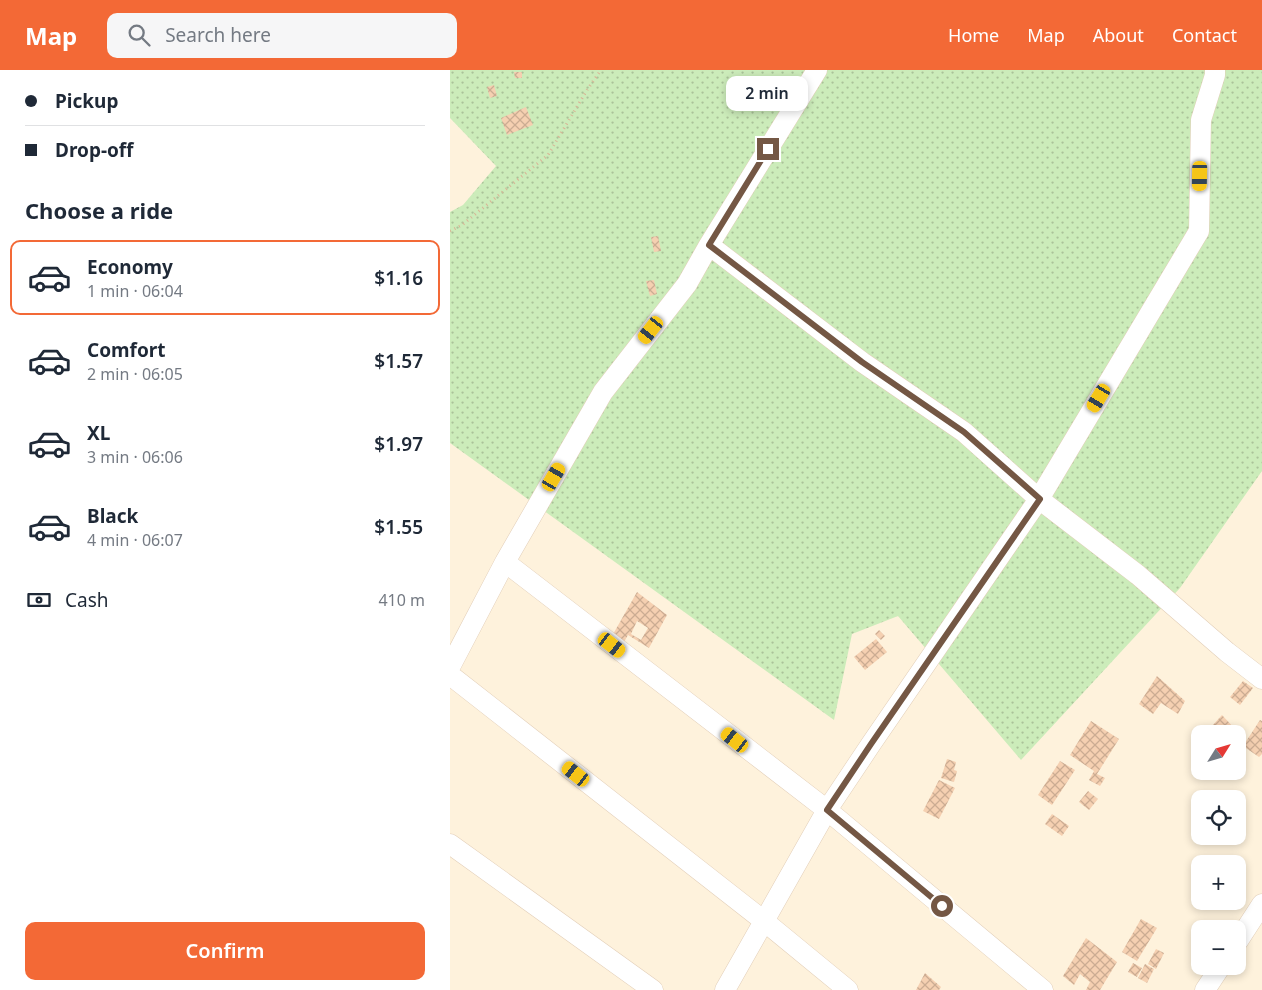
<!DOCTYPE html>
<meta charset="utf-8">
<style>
body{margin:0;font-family:"Noto Sans",sans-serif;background:#f6f6f7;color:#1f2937;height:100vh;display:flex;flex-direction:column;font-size:19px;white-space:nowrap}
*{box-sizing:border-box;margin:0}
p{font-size:16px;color:#747a83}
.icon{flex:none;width:28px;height:28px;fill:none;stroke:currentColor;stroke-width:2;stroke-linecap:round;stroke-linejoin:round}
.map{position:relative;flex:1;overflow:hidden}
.sheet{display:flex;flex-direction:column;background:#fff;width:450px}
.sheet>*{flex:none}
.top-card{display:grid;align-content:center;height:110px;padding:0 25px;background:#fff}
.needle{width:32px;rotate:53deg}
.fabs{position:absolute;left:741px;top:655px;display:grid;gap:10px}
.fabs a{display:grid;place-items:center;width:55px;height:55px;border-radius:10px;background:#fff;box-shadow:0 2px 8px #0003;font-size:25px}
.end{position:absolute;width:22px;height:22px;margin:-11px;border:6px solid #745744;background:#fff;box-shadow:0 0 0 2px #fff}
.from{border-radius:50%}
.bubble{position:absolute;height:35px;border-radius:10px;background:#fff;box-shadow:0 2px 8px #0003;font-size:16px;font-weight:600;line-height:35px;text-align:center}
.car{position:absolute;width:15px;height:30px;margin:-15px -8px;border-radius:6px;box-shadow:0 0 4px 1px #0007;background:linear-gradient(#f5c518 24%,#345 0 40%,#f5c518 0 76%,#345 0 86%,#f5c518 0)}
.top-card b{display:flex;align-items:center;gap:18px;height:48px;font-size:19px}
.top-card b+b{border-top:1px solid #e0e1e3}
.top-card i{width:12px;height:12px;background:#1f2937}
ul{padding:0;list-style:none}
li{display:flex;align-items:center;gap:15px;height:75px;margin:0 10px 8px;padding:0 15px;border:2px solid transparent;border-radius:10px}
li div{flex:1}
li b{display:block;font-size:19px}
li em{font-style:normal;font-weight:600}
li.on{border-color:#f36936}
li>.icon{width:45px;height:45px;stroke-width:1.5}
h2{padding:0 25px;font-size:22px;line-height:60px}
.pay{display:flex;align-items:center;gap:12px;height:55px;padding:0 25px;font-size:19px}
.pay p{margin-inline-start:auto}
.primary-button{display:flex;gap:10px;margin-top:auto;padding:10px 25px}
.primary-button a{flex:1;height:58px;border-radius:10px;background:#f36936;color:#fff;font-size:20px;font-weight:600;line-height:58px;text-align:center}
header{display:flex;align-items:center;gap:30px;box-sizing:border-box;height:70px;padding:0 25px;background:#f36936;color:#fff}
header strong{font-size:24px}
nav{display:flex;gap:28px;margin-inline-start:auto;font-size:18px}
.search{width:350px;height:45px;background:#f6f6f7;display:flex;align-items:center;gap:12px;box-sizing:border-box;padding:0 18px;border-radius:10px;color:#747a83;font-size:19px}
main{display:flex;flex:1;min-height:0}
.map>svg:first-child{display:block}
.grass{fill:url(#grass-dots)}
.building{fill:url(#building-cross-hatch);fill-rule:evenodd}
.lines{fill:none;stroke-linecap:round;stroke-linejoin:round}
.minor-casing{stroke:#e2ceb8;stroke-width:21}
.path{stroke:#d9b395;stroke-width:3;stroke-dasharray:1 4;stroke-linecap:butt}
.minor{stroke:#fff;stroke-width:20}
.route{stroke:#745744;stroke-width:6}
</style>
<header>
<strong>Map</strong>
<div class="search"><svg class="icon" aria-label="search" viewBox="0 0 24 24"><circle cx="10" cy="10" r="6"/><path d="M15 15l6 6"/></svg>Search here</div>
<nav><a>Home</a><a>Map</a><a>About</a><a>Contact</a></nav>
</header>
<main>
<section class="sheet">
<div class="top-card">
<b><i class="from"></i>Pickup</b>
<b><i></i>Drop-off</b>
</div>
<h2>Choose a ride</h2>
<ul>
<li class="on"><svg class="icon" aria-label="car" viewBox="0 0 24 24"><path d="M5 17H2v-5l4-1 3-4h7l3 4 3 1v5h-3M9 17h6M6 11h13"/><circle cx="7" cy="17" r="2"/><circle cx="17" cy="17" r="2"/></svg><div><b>Economy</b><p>1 min · 06:04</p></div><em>$1.16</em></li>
<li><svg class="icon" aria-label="car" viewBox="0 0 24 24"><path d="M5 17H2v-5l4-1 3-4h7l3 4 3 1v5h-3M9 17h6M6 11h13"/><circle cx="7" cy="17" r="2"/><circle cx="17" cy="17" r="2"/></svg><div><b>Comfort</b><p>2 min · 06:05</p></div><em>$1.57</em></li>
<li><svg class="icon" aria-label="car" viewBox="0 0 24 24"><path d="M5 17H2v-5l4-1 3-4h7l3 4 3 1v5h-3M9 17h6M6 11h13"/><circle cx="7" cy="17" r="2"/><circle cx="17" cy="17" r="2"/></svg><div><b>XL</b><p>3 min · 06:06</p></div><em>$1.97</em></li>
<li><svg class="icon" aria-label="car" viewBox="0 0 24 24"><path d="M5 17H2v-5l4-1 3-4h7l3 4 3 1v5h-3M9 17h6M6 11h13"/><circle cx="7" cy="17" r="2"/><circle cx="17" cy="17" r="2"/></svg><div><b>Black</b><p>4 min · 06:07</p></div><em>$1.55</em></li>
</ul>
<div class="pay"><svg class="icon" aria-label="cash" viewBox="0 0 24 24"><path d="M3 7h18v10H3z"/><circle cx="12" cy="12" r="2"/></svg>Cash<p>410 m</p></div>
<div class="primary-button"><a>Confirm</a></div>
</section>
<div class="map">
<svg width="812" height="920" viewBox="0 0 812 920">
<defs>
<pattern id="grass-dots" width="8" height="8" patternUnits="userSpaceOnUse" patternTransform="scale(1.25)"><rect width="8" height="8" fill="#ccecba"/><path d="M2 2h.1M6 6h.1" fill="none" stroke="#aac299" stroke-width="1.8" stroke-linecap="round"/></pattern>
<pattern id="building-cross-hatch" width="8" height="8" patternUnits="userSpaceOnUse" patternTransform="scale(1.25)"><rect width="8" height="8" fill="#f5d0b1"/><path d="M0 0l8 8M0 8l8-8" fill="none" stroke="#cbac92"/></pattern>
</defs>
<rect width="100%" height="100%" fill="#fef2dc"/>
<!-- grass -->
<path class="grass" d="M 0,0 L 812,0 L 812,401 L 730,518 L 571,690 L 448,546 L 402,564 L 384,650 L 0,373 L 0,142 L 13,135 L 46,96 L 0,48 Z"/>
<!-- building -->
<path class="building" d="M 64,2 L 72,2 L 72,8 L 65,8 Z
M 44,15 L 47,26 L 40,28 L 37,17 Z
M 76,37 L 83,55 L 57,65 L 51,48 Z
M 208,166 L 211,181 L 204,182 L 201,167 Z
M 204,210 L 207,224 L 200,226 L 196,211 Z
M 187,522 L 217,545 L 199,578 L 178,565 L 174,572 L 162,566 ZM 187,551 L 198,558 L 191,570 L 181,564 Z
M 429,560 L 435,566 L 431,570 L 425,564 Z
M 426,569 L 437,582 L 415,600 L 404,587 Z
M 707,606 L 735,631 L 728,644 L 711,633 L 703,644 L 689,634 Z
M 793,611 L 803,618 L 790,635 L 780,627 Z
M 772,645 L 786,660 L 782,664 L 770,664 L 762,656 Z
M 810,650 L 812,651 L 812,684 L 809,687 L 793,676 Z
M 641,651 L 669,669 L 647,704 L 655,708 L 650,716 L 639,710 L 644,701 L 620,685 Z
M 497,689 L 506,692 L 504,700 L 507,701 L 504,712 L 491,708 Z
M 610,691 L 625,700 L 602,735 L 588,725 Z
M 489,710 L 505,718 L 489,749 L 473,741 Z
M 638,721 L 648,729 L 639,740 L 629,732 Z
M 602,744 L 619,756 L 612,766 L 595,754 Z
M 691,849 L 707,858 L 687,891 L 672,882 Z
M 636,868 L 667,892 L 650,920 L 636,920 L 640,912 L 630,904 L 624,915 L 613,906 Z
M 706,879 L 714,883 L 706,899 L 698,894 Z
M 683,893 L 692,898 L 687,907 L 678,902 Z
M 695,894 L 704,899 L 697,913 L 688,908 Z
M 475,903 L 491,917 L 489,920 L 466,920 Z"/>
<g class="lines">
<defs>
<path id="minor" d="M 259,175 L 412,292 L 514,362 L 589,429 L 688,505 L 777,582 L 812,609
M 55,492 L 153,322 L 237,214 L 259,175 L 367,0
M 0,597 L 55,492 L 377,740 L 593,920
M 0,605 L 314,851 L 398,920
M 0,774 L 203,920
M 788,871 L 812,834
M 275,920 L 377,740 L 421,674 L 589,429 L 749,161 L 751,50 L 765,5 L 765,0
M 755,920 L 771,896"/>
</defs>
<!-- minor casing -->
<use href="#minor" class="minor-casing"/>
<!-- path -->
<path class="path" d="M 0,161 L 12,155 L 98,85 L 137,20 L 151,0"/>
<!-- minor -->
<use href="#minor" class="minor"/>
</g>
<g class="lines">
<!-- route -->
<path class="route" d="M 318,79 L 259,175 L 412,292 L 514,362 L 590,429 L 421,674 L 377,740 L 492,836"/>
</g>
</svg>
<div class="fabs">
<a><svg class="needle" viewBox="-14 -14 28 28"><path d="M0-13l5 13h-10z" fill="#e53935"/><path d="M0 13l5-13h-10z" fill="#747a83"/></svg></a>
<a><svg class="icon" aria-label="locate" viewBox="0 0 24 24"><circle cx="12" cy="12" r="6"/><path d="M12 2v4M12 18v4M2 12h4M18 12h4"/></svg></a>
<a>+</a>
<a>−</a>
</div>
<i class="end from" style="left:492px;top:836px"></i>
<i class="end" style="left:318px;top:79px"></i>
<div class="bubble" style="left:276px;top:6px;width:82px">2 min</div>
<i class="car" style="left:750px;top:106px;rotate:181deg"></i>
<i class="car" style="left:201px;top:260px;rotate:218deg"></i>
<i class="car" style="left:649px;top:328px;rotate:211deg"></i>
<i class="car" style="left:104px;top:407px;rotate:30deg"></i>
<i class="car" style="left:162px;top:575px;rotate:128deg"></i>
<i class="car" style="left:285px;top:670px;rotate:308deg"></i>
<i class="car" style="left:126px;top:704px;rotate:308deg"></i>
</div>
</main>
